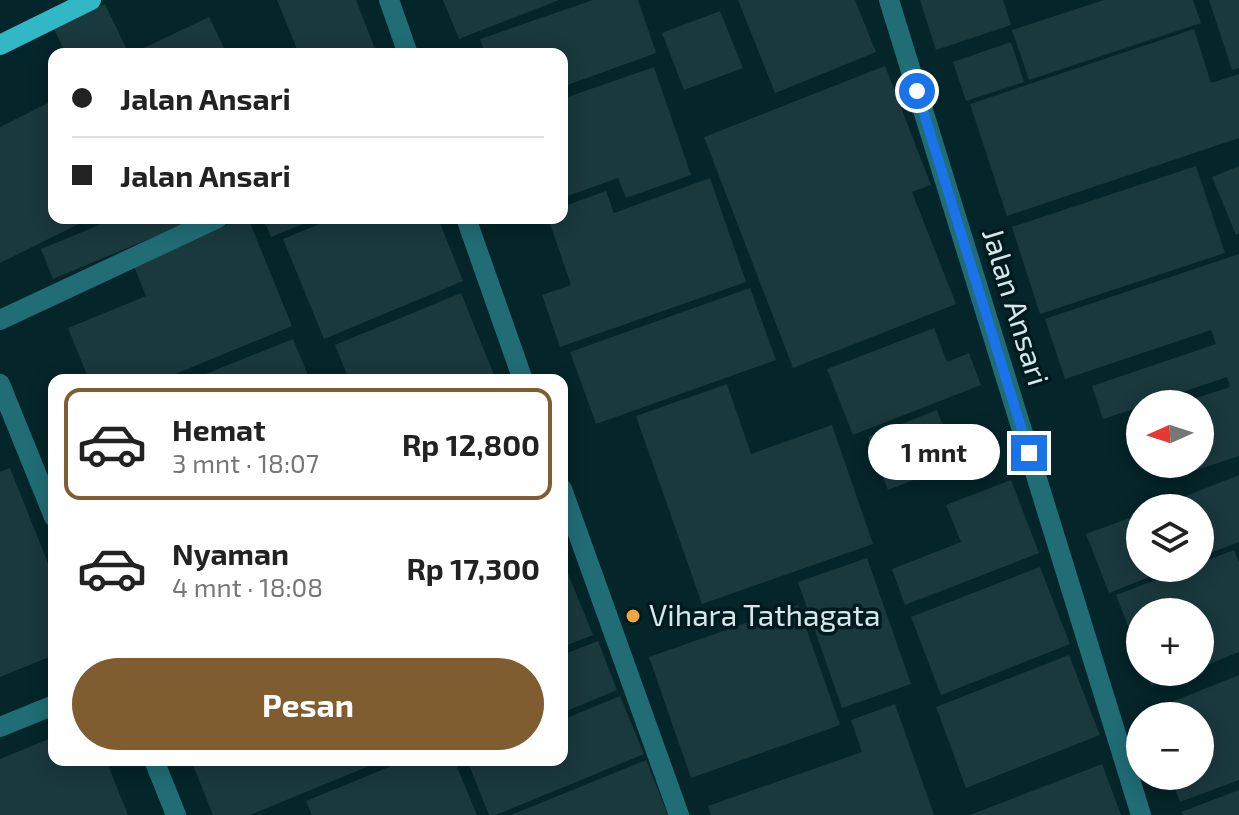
<!DOCTYPE html>
<html lang="id">
<meta charset="utf-8">
<style>
body{margin:0;font-family:"Exo 2",sans-serif;background:#f2f2f2;color:#222;height:100vh;display:flex;flex-direction:column;font-size:30px;white-space:nowrap}
*{box-sizing:border-box;margin:0}
p{font-size:26px;color:#767676}
.icon{flex:none;width:44px;height:44px;fill:none;stroke:currentColor;stroke-width:2;stroke-linecap:round;stroke-linejoin:round}
.map{position:relative;flex:1;overflow:hidden}
.sheet{position:absolute;left:48px;top:374px;width:520px;height:392px;display:flex;flex-direction:column;background:#fff;border-radius:16px;box-shadow:0 4px 20px #0003}
.sheet>*{flex:none}
.banner{position:absolute;left:48px;top:48px;width:520px;height:176px;border-radius:16px;box-shadow:0 4px 20px #0003;display:grid;align-content:center;height:176px;padding:0 24px;background:#fff}
.needle{width:52px;rotate:267deg}
.tools{position:absolute;left:1126px;top:390px;display:grid;gap:16px}
.tools a{display:grid;place-items:center;width:88px;height:88px;border-radius:50%;background:#fff;box-shadow:0 4px 20px #0003;font-size:40px}
.end{position:absolute;width:36px;height:36px;margin:-18px;border:10px solid #1a73e8;background:#fff;box-shadow:0 0 0 4px #fff}
.from{border-radius:50%}
.bubble{position:absolute;height:56px;border-radius:28px;background:#fff;box-shadow:0 4px 20px #0003;font-size:26px;font-weight:700;line-height:56px;text-align:center}
.banner b{display:flex;align-items:center;gap:28px;height:76px;font-size:30px}
.banner b+b{border-top:2px solid #e0e0e0}
.banner i{width:20px;height:20px;background:#222}
ul{padding:14px 0 0;list-style:none}
li{display:flex;align-items:center;gap:24px;height:112px;margin:0 16px 12px;padding:0 8px;border:4px solid transparent;border-radius:16px}
li div{flex:1}
li b{display:block;font-size:30px}
li em{font-style:normal;font-weight:700}
li.current{border-color:#7f5d30}
li>.icon{width:72px;height:72px;stroke-width:1.5}
.cta{display:flex;gap:16px;margin-top:auto;padding:16px 24px}
.cta a{flex:1;height:92px;border-radius:48px;background:#7f5d30;color:#fff;font-size:32px;font-weight:700;line-height:92px;text-align:center}
.map>svg:first-child{display:block}
.building{fill:#1a393d}
.lines{fill:none;stroke-linecap:round;stroke-linejoin:round}
.minor{stroke:#206d76;stroke-width:20}
.major{stroke:#32b7c6;stroke-width:20}
.route{stroke:#1a73e8;stroke-width:10}
.poi-dot{fill:#f1a640;stroke:#001b1f;stroke-width:3}
.labels{text-anchor:middle;stroke-width:7;stroke-linejoin:round;paint-order:stroke}
.street-label{font-size:30px;fill:#d5e7e9;stroke:#001b1f}
.poi-label{font-size:30px;fill:#d5e7e9;stroke:#001b1f;text-anchor:start}
</style>
<div class="map">
<svg width="1239" height="815" viewBox="0 0 1239 815">
<rect width="100%" height="100%" fill="#042529"/>
<!-- building -->
<path class="building" d="M 277,0 L 356,0 L 377,54 L 299,54 Z
M 443,0 L 559,0 L 459,39 Z
M 593,0 L 638,0 L 656,53 L 562,87 L 562,54 L 485,54 L 480,39 Z
M 738,0 L 855,0 L 876,52 L 775,93 Z
M 920,0 L 1003,0 L 1011,25 L 936,50 Z
M 1104,0 L 1193,0 L 1201,23 L 1029,80 L 1012,30 Z
M 1209,0 L 1239,0 L 1239,68 L 1232,70 Z
M 105,4 L 129,54 L 66,54 L 54,29 Z
M 720,11 L 743,68 L 684,90 L 662,33 Z
M 209,17 L 227,54 L 131,54 Z
M 1194,29 L 1211,83 L 1239,74 L 1239,138 L 1007,216 L 970,104 Z
M 1011,42 L 1024,82 L 966,101 L 953,62 Z
M 885,66 L 931,185 L 912,192 L 956,304 L 793,368 L 704,137 Z
M 654,67 L 691,175 L 626,198 L 618,178 L 562,198 L 562,99 Z
M 54,100 L 54,218 L 91,218 L 0,263 L 0,127 Z
M 1196,166 L 1225,253 L 1040,314 L 1012,227 Z
M 1239,166 L 1239,234 L 1236,235 L 1212,177 Z
M 710,178 L 746,282 L 560,347 L 542,295 L 571,285 L 548,218 L 562,218 L 562,207 L 606,191 L 614,213 Z
M 116,218 L 199,218 L 53,279 L 41,249 Z
M 244,218 L 248,218 L 292,326 L 161,380 L 89,380 L 68,328 L 146,296 L 133,264 Z
M 263,218 L 317,218 L 271,237 Z
M 334,218 L 438,218 L 463,281 L 324,339 L 283,239 Z
M 1239,254 L 1239,456 L 1170,479 L 1165,464 L 1200,464 L 1200,404 L 1181,403 L 1230,387 L 1227,377 L 1147,404 L 1140,404 L 1140,407 L 1103,419 L 1092,386 L 1216,344 L 1211,330 L 1065,379 L 1045,319 Z
M 750,288 L 776,360 L 596,424 L 570,352 Z
M 461,293 L 496,380 L 349,380 L 335,345 Z
M 934,328 L 947,362 L 969,353 L 981,385 L 853,435 L 827,369 Z
M 293,339 L 310,380 L 191,380 Z
M 727,384 L 751,454 L 832,425 L 873,544 L 702,604 L 636,416 Z
M 937,410 L 947,436 L 978,424 L 988,451 L 888,490 L 868,437 Z
M 10,468 L 54,578 L 54,655 L 0,677 L 0,472 Z
M 1239,475 L 1239,542 L 1200,557 L 1200,508 L 1155,508 Z
M 1011,480 L 1039,553 L 905,605 L 892,569 L 961,542 L 946,505 Z
M 1140,514 L 1140,568 L 1172,568 L 1109,593 L 1086,534 Z
M 1234,550 L 1239,563 L 1239,652 L 1200,668 L 1200,612 L 1140,612 L 1140,657 L 1116,595 L 1187,568 L 1200,568 L 1200,563 Z
M 867,558 L 911,684 L 842,708 L 798,582 Z
M 562,559 L 593,635 L 562,647 Z
M 1040,567 L 1070,644 L 941,695 L 911,617 Z
M 798,605 L 840,725 L 691,778 L 649,657 Z
M 598,641 L 617,690 L 562,713 L 562,655 Z
M 1069,655 L 1100,735 L 966,788 L 936,707 Z
M 1146,672 L 1188,672 L 1151,686 Z
M 1239,675 L 1239,780 L 1180,802 L 1170,776 L 1200,776 L 1200,716 L 1147,716 L 1146,712 Z
M 620,696 L 644,754 L 496,815 L 489,815 L 467,760 L 562,760 L 562,720 Z
M 895,704 L 934,815 L 711,815 L 708,806 L 862,752 L 851,720 Z
M 54,737 L 54,760 L 106,760 L 128,815 L 0,815 L 0,759 Z
M 191,760 L 384,760 L 250,815 L 213,815 Z
M 406,760 L 454,760 L 477,815 L 312,815 L 306,801 Z
M 646,760 L 668,815 L 511,815 Z
M 1102,764 L 1121,815 L 970,815 Z
M 1239,790 L 1239,815 L 1183,815 L 1181,812 Z"/>
<g class="lines">
<!-- minor -->
<path class="minor" d="M 389,0 L 408,54
M 889,0 L 1141,815
M 466,218 L 523,380
M 0,320 L 218,218
M 0,384 L 54,517
M 562,489 L 679,815
M 0,727 L 54,705
M 154,760 L 176,815"/>
<!-- major -->
<path class="major" d="M 0,45 L 91,0"/>
</g>
<g class="lines">
<!-- route -->
<path class="route" d="M 917,91 L 1029,453"/>
</g>
<!-- markers -->
<circle class="poi-dot" cx="633" cy="616" r="8"/>
<g class="labels">
<!-- street labels -->
<g class="street-label">
<text transform="translate(1015 307) rotate(73)" y="10">Jalan Ansari</text>
</g>
<!-- poi labels -->
<g class="poi-label">
<text x="649" y="626">Vihara Tathagata</text>
</g>
</g>
</svg>
<div class="tools">
<a><svg class="needle" viewBox="-14 -14 28 28"><path d="M0-13l5 13h-10z" fill="#e53935"/><path d="M0 13l5-13h-10z" fill="#767676"/></svg></a>
<a><svg class="icon" aria-label="layers" viewBox="0 0 24 24"><path d="M12 4l9 5-9 5-9-5zM3 14l9 5 9-5"/></svg></a>
<a>+</a>
<a>−</a>
</div>
<i class="end from" style="left:917px;top:91px"></i>
<i class="end" style="left:1029px;top:453px"></i>
<div class="bubble" style="left:868px;top:424px;width:132px">1 mnt</div>
<div class="banner">
<b><i class="from"></i>Jalan Ansari</b>
<b><i></i>Jalan Ansari</b>
</div>
<section class="sheet">
<ul>
<li class="current"><svg class="icon" aria-label="car" viewBox="0 0 24 24"><path d="M5 17H2v-5l4-1 3-4h7l3 4 3 1v5h-3M9 17h6M6 11h13"/><circle cx="7" cy="17" r="2"/><circle cx="17" cy="17" r="2"/></svg><div><b>Hemat</b><p>3 mnt · 18:07</p></div><em>Rp 12,800</em></li>
<li><svg class="icon" aria-label="car" viewBox="0 0 24 24"><path d="M5 17H2v-5l4-1 3-4h7l3 4 3 1v5h-3M9 17h6M6 11h13"/><circle cx="7" cy="17" r="2"/><circle cx="17" cy="17" r="2"/></svg><div><b>Nyaman</b><p>4 mnt · 18:08</p></div><em>Rp 17,300</em></li>
</ul>
<div class="cta"><a>Pesan</a></div>
</section>
</div>
